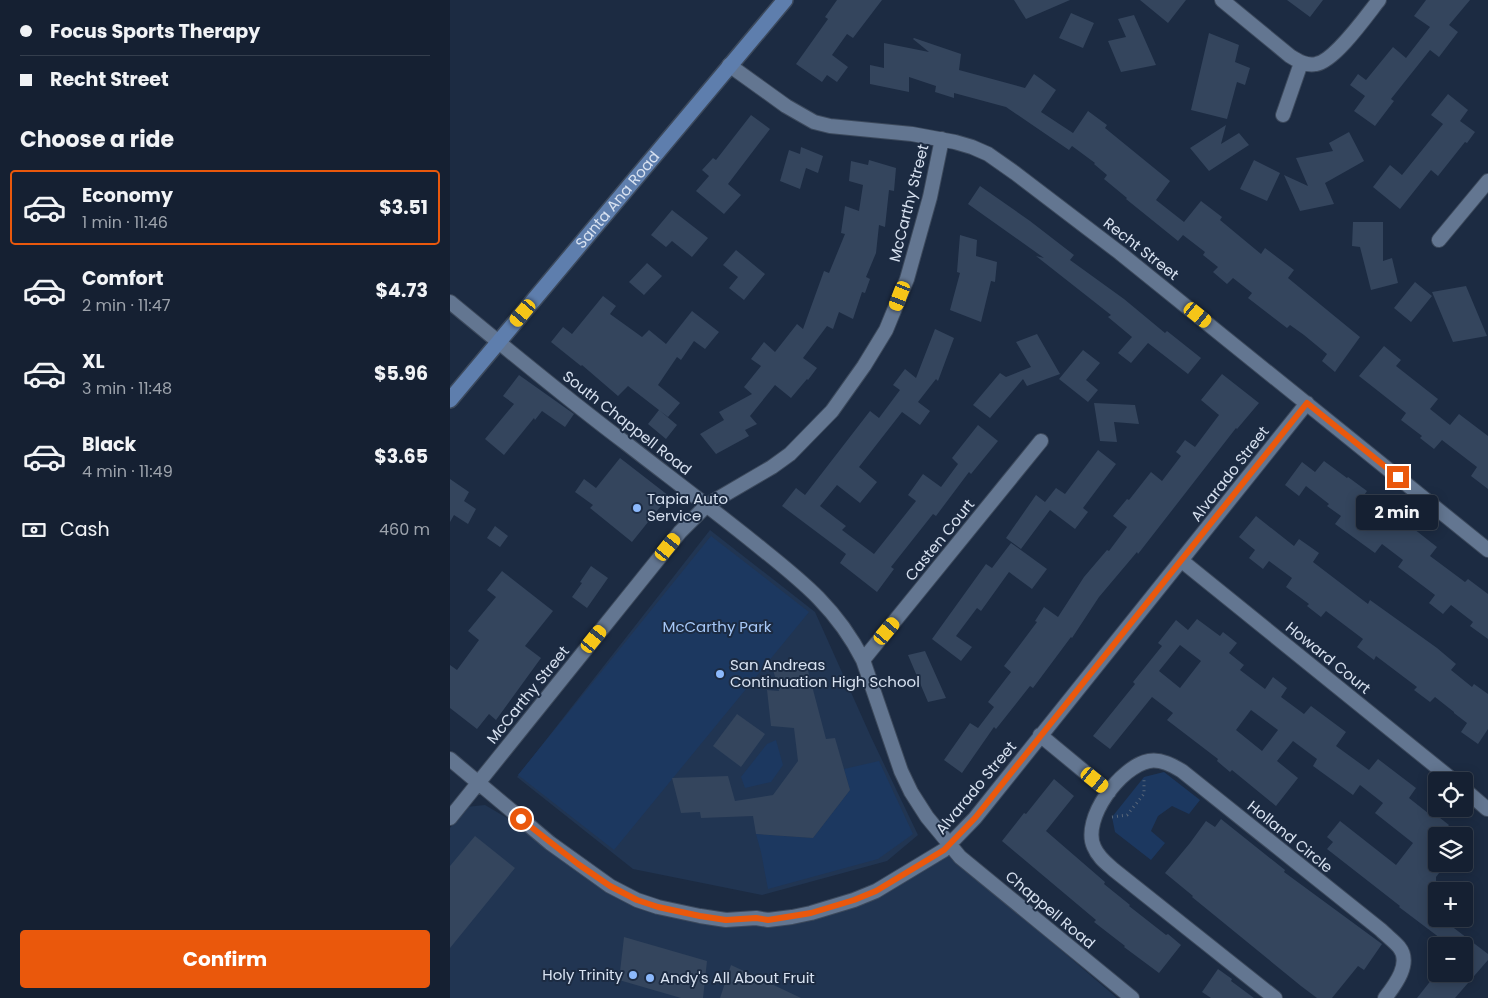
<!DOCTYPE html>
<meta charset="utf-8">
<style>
body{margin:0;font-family:Poppins,sans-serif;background:#222d3e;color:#f1f3f6;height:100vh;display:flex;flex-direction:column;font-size:19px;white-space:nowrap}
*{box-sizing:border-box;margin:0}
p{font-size:16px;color:#9da3ac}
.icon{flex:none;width:28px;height:28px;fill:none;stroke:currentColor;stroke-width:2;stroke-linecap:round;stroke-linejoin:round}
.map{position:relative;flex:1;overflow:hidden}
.sheet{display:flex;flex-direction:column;background:#152032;width:450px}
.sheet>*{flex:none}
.guide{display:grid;align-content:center;height:110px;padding:0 20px;background:#152032}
.controls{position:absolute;left:978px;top:772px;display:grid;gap:10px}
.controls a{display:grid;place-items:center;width:45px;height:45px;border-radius:5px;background:#152032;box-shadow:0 2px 12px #0003,0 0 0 1px #343e4d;font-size:25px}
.end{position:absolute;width:22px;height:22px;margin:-11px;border:6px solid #ea580c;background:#fff;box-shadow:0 0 0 2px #fff}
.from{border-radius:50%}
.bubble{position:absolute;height:35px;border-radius:5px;background:#152032;box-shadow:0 2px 12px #0003,0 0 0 1px #343e4d;font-size:16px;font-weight:700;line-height:35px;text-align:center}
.car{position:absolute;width:15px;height:30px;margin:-15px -8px;border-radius:6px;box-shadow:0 0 4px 1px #0007;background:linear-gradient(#f5c518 24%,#345 0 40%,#f5c518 0 76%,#345 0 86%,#f5c518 0)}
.guide b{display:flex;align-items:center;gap:18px;height:48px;font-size:19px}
.guide b+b{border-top:1px solid #343e4d}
.guide i{width:12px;height:12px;background:#f1f3f6}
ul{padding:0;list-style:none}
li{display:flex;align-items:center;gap:15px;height:75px;margin:0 10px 8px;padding:0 10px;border:2px solid transparent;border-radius:5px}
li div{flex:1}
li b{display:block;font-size:19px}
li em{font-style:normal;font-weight:700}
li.on{border-color:#ea580c}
li>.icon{width:45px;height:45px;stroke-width:1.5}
h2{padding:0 20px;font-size:22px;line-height:60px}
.pay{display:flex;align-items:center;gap:12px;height:55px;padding:0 20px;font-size:19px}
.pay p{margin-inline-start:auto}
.cta{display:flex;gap:10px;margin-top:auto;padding:10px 20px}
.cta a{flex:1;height:58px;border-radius:5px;background:#ea580c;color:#fff;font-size:20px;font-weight:700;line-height:58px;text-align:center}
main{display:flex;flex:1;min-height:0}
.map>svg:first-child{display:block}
.built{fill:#213552}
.green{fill:#1c3860}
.building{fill:#34455d;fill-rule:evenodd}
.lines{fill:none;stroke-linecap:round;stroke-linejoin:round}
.street-casing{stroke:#3c495c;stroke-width:16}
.secondary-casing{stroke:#3c495c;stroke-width:18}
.path{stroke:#576579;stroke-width:3;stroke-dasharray:1 4;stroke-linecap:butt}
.street{stroke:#637691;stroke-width:14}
.secondary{stroke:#5e7ead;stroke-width:15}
.route{stroke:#ea580c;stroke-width:6}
.poi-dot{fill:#8cb9fc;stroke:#1c2b42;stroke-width:2}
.labels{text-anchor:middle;stroke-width:4;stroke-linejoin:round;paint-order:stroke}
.street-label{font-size:15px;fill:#d7e1f0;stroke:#1c2b42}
.poi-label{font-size:15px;fill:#d7e1f0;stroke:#1c2b42;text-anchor:start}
.park-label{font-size:15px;fill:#a7c8f7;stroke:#1c2b42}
</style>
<main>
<section class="sheet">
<div class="guide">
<b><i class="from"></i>Focus Sports Therapy</b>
<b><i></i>Recht Street</b>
</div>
<h2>Choose a ride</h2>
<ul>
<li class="on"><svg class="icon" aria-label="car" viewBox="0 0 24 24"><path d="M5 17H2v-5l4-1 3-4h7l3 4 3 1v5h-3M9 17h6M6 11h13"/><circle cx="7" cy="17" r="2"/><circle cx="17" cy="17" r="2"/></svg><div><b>Economy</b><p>1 min · 11:46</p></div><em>$3.51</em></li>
<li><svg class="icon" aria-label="car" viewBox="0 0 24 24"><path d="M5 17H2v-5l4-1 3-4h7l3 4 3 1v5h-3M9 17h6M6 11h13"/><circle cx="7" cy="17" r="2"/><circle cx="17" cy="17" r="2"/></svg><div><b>Comfort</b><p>2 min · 11:47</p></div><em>$4.73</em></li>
<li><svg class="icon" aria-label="car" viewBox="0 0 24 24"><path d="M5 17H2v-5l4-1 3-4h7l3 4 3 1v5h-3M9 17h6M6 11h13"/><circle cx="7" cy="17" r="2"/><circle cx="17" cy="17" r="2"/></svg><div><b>XL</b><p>3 min · 11:48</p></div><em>$5.96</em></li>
<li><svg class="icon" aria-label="car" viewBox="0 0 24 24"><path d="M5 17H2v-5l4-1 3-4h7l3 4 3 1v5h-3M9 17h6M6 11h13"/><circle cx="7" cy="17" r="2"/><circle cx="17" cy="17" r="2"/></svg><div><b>Black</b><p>4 min · 11:49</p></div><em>$3.65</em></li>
</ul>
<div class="pay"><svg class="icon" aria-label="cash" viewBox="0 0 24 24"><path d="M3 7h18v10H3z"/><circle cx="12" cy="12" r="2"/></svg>Cash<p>460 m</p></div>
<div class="cta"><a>Confirm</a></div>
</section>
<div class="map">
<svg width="1038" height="998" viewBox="0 0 1038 998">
<rect width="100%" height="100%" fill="#1c2b42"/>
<!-- built -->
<path class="built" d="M 260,530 L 365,612 L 421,737 L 468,835 L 437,861 L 312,895 L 183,869 L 67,777 Z
M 35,805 L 208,907 L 345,922 L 432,887 L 494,850 L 667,998 L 0,998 L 0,828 L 16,807 Z"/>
<!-- green -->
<path class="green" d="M 261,536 L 359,612 L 164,850 L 68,775 Z
M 326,740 L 333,765 L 321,782 L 295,788 L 291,777 L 317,744 Z
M 429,761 L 463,834 L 428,859 L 318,889 L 311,852 L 306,834 L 363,838 L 400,790 L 394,769 Z
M 714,772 L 750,800 L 739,814 L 722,806 L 708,816 L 701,831 L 715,843 L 701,860 L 665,832 L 662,817 L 694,777 Z"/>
<!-- building -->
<path class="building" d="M 387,0 L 432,0 L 403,38 L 397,34 L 382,55 L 398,67 L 387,82 L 377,75 L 372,82 L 346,64 L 378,19 L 375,17 Z
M 564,0 L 620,0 L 576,19 Z
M 690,0 L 736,0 L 718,23 Z
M 837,0 L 873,0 L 860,17 Z
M 976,0 L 1020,0 L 999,25 L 1008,32 L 989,57 L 980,50 L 941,99 L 944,101 L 925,126 L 904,111 L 915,96 L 900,85 L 908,74 L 916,80 L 943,47 L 956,58 L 980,27 L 964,16 Z
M 621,13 L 644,23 L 633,48 L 609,38 Z
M 684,15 L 706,65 L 671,72 L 658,41 L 676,37 L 668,19 Z
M 759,33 L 789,45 L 785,62 L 800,68 L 795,85 L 787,82 L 777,119 L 741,110 Z
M 464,38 L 511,54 L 509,70 L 575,88 L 584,74 L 606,90 L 591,112 L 623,133 L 638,111 L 657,125 L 655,128 L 720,181 L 706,200 L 734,222 L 751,201 L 772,217 L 770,220 L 811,254 L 815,248 L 844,270 L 838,278 L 910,337 L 887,369 L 885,372 L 872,361 L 877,354 L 854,335 L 840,325 L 837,328 L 798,298 L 802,293 L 783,278 L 777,284 L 763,272 L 768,267 L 753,255 L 755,252 L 733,235 L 728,241 L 676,199 L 677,198 L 654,179 L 657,175 L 644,164 L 645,163 L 622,146 L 619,150 L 556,107 L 504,93 L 504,98 L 485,92 L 486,86 L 459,77 L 459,92 L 420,84 L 420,65 L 434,68 L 434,43 L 479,52 L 463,39 Z
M 998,94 L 1018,110 L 1010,121 L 1025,132 L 1017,143 L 1015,142 L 988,176 L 981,170 L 950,209 L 923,187 L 940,165 L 952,175 L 993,124 L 981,115 Z
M 301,115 L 320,129 L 278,184 L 291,195 L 274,214 L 246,191 L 259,176 L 252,170 L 263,158 L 266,160 Z
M 776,125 L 771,144 L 789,133 L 799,145 L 759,171 L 740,148 Z
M 899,132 L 914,161 L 875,183 L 884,204 L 850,211 L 834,175 L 858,186 L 846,158 L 883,151 L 879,143 Z
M 351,147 L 373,156 L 368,173 L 356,168 L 350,189 L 330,181 L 339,150 L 350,154 Z
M 419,160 L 446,168 L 444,191 L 439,190 L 435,227 L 429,225 L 426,253 L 416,277 L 420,279 L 415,293 L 412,292 L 403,319 L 389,312 L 383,329 L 377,326 L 353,358 L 367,368 L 358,380 L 357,379 L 341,398 L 325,385 L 300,416 L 307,424 L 295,430 L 299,436 L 266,454 L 250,434 L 274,420 L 269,412 L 302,394 L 294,387 L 311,366 L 301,359 L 314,342 L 325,352 L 347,324 L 353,329 L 374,271 L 379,273 L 395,234 L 391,233 L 395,206 L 409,211 L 413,185 L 399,181 L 401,161 L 418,165 Z
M 804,160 L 830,173 L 817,201 L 790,189 Z
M 530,186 L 580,221 L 624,255 L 620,260 L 674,299 L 715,333 L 717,331 L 751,358 L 738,374 L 698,343 L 681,363 L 668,353 L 682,337 L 658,317 L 661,315 L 586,256 L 594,258 L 518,204 Z
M 222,210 L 258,238 L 242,257 L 222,241 L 216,247 L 201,235 Z
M 903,222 L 933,222 L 933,261 L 942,258 L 948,283 L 921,290 L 910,247 L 902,246 Z
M 510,235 L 527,240 L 526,256 L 547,262 L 545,282 L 541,281 L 531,322 L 500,310 L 510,273 L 507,272 Z
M 286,250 L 315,274 L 294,300 L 279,288 L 288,277 L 273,265 Z
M 197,263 L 212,276 L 194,295 L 179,282 Z
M 965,282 L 982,296 L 961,322 L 944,308 Z
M 1016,286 L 1037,336 L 1003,342 L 982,292 Z
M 153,296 L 166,306 L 160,314 L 192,337 L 199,330 L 216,344 L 242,311 L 269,332 L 255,349 L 244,341 L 231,360 L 227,357 L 208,385 L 230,403 L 218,417 L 178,386 L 168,396 L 132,365 L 131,366 L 101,342 L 113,327 L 122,334 Z
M 485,329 L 504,338 L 488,381 L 486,379 L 468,402 L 480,411 L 470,425 L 452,412 L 409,467 L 427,482 L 410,503 L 387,485 L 370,506 L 396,526 L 392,530 L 424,554 L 466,501 L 458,495 L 473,474 L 491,487 L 508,464 L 502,458 L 528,425 L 548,441 L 521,474 L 519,472 L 486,516 L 483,514 L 441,567 L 444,569 L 427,592 L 390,563 L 396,554 L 332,506 L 346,488 L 355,495 L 420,411 L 429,418 L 450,390 L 443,385 L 455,369 L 466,378 Z
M 587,334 L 610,374 L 577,386 L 573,379 L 540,418 L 523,405 L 550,373 L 556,377 L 581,367 L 566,342 Z
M 934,346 L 951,360 L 946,366 L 988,399 L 980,409 L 1000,425 L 1009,414 L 1038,436 L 1038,489 L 1021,476 L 1027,467 L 992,440 L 984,449 L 970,438 L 972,436 L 951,420 L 956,413 L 909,376 Z
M 633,350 L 650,363 L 636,380 L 648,390 L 638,402 L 609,379 Z
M 772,374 L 809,403 L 787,429 L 786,428 L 688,554 L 687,552 L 649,597 L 622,638 L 621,637 L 583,688 L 580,686 L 546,729 L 544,727 L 512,773 L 494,760 L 520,723 L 528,728 L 544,707 L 538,702 L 561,672 L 554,666 L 587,622 L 585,621 L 594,607 L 608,617 L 634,577 L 657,550 L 659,551 L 677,527 L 663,516 L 677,499 L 679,500 L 701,472 L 712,481 L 731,456 L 726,452 L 735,440 L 745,447 L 769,415 L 751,400 Z
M 69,375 L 124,414 L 115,427 L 92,411 L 85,420 L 84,418 L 54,455 L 35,439 L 64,404 L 53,396 Z
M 644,403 L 685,405 L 689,424 L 664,422 L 667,442 L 650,441 Z
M 209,410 L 227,425 L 216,439 L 198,424 Z
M 648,450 L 666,464 L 633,508 L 638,512 L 625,529 L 600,510 L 571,549 L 556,538 L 586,495 L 595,502 L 606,488 L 615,494 Z
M 170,458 L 219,496 L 182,542 L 140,508 L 143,505 L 125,492 L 134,479 L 146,488 Z
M 874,461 L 897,478 L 898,477 L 917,491 L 908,504 L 941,529 L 950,518 L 987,547 L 980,556 L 1015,582 L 1018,579 L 1038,594 L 1038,639 L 1020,626 L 1023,622 L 1001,605 L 993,614 L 979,603 L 985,595 L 948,567 L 953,560 L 932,544 L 925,553 L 885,524 L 891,516 L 877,506 L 879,504 L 856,486 L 849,496 L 835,485 L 852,462 L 865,472 Z
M 0,479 L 19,492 L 14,501 L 26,509 L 18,524 L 4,515 L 0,522 Z
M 806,516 L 844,546 L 849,539 L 869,553 L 863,562 L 918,604 L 920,600 L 987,648 L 1006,664 L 1001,670 L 1022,687 L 1024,684 L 1038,694 L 1038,729 L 1028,744 L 1011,732 L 1017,723 L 1004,713 L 1004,712 L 985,697 L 980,702 L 964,690 L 967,687 L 926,656 L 924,660 L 907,647 L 913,639 L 876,611 L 871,617 L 857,606 L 859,604 L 836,587 L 842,578 L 819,561 L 813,569 L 799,558 L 805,550 L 789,537 Z
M 45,526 L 58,536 L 50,547 L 37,538 Z
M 561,543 L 597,569 L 582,589 L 559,572 L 531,611 L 527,608 L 506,636 L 522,647 L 511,661 L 482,639 L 536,564 L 542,568 Z
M 141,566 L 158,578 L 137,608 L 122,597 L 132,583 L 130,582 Z
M 52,571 L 103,611 L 75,646 L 91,658 L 46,720 L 39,714 L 27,729 L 0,708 L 0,665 L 7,670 L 29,640 L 18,631 L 46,597 L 37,590 Z
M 747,619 L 770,636 L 773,632 L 787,643 L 779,653 L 794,665 L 790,670 L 815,689 L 823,677 L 837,688 L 831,697 L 854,714 L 861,706 L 896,732 L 886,746 L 919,770 L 928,759 L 966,788 L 959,798 L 983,817 L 985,814 L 999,825 L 990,836 L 986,836 L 986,864 L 996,864 L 986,877 L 986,919 L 1005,919 L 1000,925 L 1038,954 L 1038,960 L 1005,998 L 967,998 L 986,974 L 1014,974 L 1014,946 L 1005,946 L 992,936 L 990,938 L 949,907 L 950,906 L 877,849 L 883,842 L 877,837 L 890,821 L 946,865 L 963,843 L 925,813 L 933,803 L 910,785 L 903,795 L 863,766 L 867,759 L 843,741 L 827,761 L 848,778 L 826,806 L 782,770 L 780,772 L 767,761 L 768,759 L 717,720 L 723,713 L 702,697 L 660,749 L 643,736 L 685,684 L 683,682 L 712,646 L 708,643 L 726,620 L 738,630 ZM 730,645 L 751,661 L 730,688 L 709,671 ZM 801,710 L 828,730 L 812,751 L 786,730 Z
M 475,651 L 496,698 L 478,702 L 458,655 Z
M 356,663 L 376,739 L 385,738 L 400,790 L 363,838 L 306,834 L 303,816 L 251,818 L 250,812 L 231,813 L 222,778 L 278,776 L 285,801 L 323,795 L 348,761 L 344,728 L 321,726 L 317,690 L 329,691 L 322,666 Z
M 287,714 L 315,734 L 291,767 L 263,746 Z
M 604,779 L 624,796 L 596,831 L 655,882 L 654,884 L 680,905 L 679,906 L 716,935 L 718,934 L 731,945 L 709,973 L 674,947 L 675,946 L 644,922 L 646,920 L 552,841 L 574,813 L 576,814 Z
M 771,819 L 835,870 L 834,872 L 932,944 L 914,970 L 908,966 L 882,998 L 867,998 L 851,986 L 742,897 L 743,896 L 715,873 L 740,843 L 756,821 L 765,827 Z
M 25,836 L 65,868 L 0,948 L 0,866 Z
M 174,937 L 257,961 L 253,998 L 231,998 L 169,980 Z
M 281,965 L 351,998 L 270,998 Z
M 768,969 L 782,979 L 781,981 L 804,998 L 761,998 L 752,992 Z"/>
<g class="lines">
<defs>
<path id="street" d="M 772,0 L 840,56 C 848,61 856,66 866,64 C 885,61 917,15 929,0
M 279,65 L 336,106 L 364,122 L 380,126 L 462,134 L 505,142 L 522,147 L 538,154 L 565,173 L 670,253 L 1038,550
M 833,115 L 851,63
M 989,240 L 1038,181
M 0,302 C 58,350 117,399 177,444 C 217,475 258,506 297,537 C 345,576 384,603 413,660 L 451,771 L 461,792 L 477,817 L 510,857 L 682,998
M 732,561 L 1004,781
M 413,660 L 591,441
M 590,735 L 659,792
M 0,759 L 100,843 L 160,886 L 187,900 L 208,907 L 250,916 L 276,920 L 306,918 L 318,920 L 342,917 L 361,913 L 404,900 L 426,891 L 494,850 L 525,818 L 857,403
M 1014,789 L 1037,809
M 0,818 L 230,532 L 257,505 L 322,467 L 340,454 L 382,411 L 414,366 L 436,330 L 457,279 L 480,197 L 492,139
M 825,998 L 664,870 C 656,863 648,857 644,847 C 631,819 671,766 699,761 C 711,759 722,765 732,771 L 931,930 C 937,936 944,941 949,947 C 962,963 945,985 935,998"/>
<g id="secondary">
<path id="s1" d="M 0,400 L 335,0"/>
</g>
</defs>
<!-- street casing -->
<use href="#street" class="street-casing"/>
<!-- secondary casing -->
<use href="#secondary" class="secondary-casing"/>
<!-- path -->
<path class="path" d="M 662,817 L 677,815 L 694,794 L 694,780"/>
<!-- street -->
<use href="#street" class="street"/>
<!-- secondary -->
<use href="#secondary" class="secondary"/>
</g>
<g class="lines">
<!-- route -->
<path class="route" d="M 71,819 L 128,864 L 160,886 L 187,900 L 208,907 L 250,916 L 276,920 L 306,918 L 318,920 L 361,913 L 404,900 L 426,891 L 494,850 L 525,818 L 857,403 L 948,477"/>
</g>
<!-- markers -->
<g class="poi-dot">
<circle cx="187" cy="508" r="5"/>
<circle cx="270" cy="674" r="5"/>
<circle cx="183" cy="975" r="5"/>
<circle cx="200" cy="978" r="5"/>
</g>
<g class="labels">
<!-- street labels -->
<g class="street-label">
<text dy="5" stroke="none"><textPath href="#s1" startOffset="261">Santa Ana Road</textPath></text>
<text transform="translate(459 203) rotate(-76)" y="5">McCarthy Street</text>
<text transform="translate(691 249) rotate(38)" y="5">Recht Street</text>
<text transform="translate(177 423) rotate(38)" y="5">South Chappell Road</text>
<text transform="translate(780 474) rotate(-52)" y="5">Alvarado Street</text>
<text transform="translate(490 540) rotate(-51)" y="5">Casten Court</text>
<text transform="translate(878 658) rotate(39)" y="5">Howard Court</text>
<text transform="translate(78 695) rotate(-51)" y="5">McCarthy Street</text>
<text transform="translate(526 788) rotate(-50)" y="5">Alvarado Street</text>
<text transform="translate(840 837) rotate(39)" y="5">Holland Circle</text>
<text transform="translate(600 910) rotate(40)" y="5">Chappell Road</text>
</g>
<!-- poi labels -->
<g class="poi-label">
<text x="197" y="504">Tapia Auto<tspan x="197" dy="17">Service</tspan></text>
<text x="280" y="670">San Andreas<tspan x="280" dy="17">Continuation High School</tspan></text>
<text x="173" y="980" text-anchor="end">Holy Trinity</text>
<text x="210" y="983">Andy's All About Fruit</text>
</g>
<!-- park labels -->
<g class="park-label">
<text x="267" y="632">McCarthy Park</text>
</g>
</g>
</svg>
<div class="controls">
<a><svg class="icon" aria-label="locate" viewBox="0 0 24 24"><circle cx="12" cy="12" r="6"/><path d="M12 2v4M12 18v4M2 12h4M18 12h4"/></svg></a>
<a><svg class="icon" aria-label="layers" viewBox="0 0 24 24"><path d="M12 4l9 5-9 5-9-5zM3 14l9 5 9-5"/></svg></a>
<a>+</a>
<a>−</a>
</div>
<i class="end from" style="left:71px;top:819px"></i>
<i class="end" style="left:948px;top:477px"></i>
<div class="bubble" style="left:906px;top:495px;width:82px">2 min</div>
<i class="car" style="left:450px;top:296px;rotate:201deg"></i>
<i class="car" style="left:73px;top:313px;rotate:220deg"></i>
<i class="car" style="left:748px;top:315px;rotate:129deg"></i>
<i class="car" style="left:218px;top:547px;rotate:39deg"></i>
<i class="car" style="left:437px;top:631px;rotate:40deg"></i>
<i class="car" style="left:144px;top:639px;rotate:39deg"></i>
<i class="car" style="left:645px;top:780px;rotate:129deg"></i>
</div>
</main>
